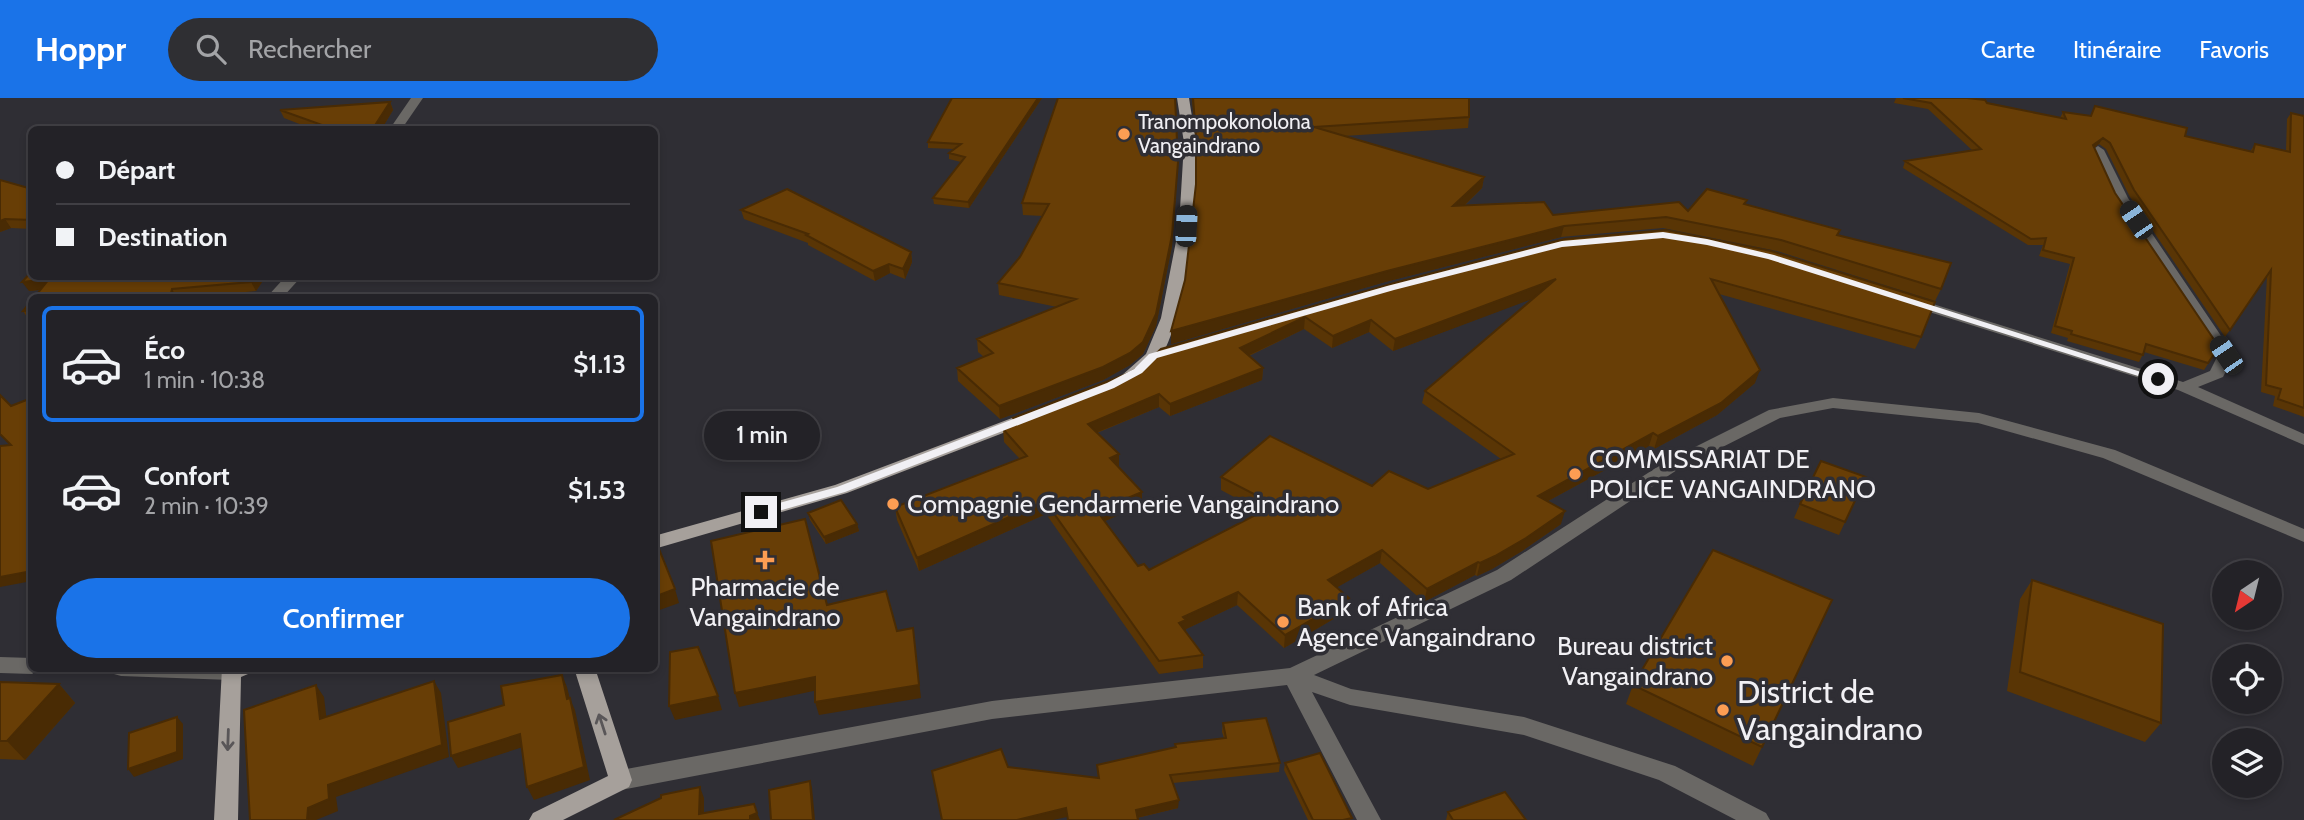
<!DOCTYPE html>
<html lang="fr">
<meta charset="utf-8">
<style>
body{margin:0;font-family:Cabin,sans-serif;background:#2f2f33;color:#f1f3f6;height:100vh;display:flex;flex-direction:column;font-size:26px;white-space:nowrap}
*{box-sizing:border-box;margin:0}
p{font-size:23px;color:#a3a4a7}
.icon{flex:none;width:38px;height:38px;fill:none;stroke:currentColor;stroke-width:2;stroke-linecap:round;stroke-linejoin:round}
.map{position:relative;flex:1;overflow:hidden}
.side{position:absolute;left:28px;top:196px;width:630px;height:378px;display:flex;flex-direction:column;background:#232227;border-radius:10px;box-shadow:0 4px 10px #0003,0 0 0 2px #403f44}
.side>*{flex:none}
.top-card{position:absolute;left:28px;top:28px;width:630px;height:154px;border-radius:10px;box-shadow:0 4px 10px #0003,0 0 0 2px #403f44;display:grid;align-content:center;height:154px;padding:0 28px;background:#232227}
.needle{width:46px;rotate:215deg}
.controls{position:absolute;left:2212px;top:462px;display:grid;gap:14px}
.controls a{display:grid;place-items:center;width:70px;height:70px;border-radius:50%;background:#232227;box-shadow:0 4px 10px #0003,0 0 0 2px #403f44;font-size:35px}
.end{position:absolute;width:32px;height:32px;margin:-16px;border:9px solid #f1f0f4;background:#111;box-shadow:0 0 0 4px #111}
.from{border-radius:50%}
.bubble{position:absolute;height:49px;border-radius:24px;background:#232227;box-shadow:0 4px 10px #0003,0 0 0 2px #403f44;font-size:23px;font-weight:600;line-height:49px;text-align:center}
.car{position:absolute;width:21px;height:42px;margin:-21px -10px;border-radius:9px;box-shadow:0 0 5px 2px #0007;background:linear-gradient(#222 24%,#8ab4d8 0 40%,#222 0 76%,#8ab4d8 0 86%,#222 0)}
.top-card b{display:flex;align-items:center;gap:24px;height:66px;font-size:26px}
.top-card b+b{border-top:2px solid #403f44}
.top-card i{width:18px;height:18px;background:#f1f3f6}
ul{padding:12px 0 0;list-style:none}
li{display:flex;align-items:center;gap:21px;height:116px;margin:0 14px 10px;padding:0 14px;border:4px solid transparent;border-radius:10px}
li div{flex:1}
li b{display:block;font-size:26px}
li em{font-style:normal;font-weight:600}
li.active{border-color:#1a73e8}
li>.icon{width:63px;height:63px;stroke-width:1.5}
.cta{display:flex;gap:14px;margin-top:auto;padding:14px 28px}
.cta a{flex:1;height:80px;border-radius:42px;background:#1a73e8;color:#fff;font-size:28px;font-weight:600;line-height:80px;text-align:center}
header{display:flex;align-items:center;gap:42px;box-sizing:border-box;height:98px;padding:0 35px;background:#1a73e8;color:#fff}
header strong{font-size:33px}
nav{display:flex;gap:38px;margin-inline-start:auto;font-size:24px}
.search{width:490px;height:63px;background:#2f2f33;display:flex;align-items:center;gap:18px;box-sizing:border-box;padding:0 24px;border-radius:38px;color:#a3a4a7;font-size:26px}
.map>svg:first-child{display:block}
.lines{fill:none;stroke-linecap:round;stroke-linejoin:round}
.minor{fill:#6a6865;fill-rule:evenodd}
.major{fill:#a6a09b;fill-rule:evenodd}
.wall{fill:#593505;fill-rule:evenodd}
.shaded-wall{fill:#492b04}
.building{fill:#683e06;stroke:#492b04;stroke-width:2;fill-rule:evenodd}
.oneway{stroke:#595658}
.route{fill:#f1f0f4}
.poi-dot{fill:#fc9d53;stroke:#2f2e34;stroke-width:2.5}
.labels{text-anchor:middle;stroke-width:7;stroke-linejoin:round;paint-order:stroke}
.far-poi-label{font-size:21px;fill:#f1f0f4;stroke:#2f2e34;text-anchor:start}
.poi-label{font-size:26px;fill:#f1f0f4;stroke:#2f2e34;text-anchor:start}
.near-poi-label{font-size:32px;fill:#f1f0f4;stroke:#2f2e34;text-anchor:start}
</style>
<header>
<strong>Hoppr</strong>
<div class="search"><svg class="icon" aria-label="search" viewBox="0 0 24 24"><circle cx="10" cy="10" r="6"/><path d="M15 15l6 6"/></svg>Rechercher</div>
<nav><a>Carte</a><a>Itinéraire</a><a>Favoris</a></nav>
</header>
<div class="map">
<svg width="2304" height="722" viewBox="0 0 2304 722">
<rect width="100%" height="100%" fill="#2f2e34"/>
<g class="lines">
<!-- minor -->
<path class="minor" d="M 411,0 L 423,0 L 401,32 L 389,32 Z
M 2098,48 L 2104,52 L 2128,100 L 2234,257 L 2223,279 L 2198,289 L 2304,336 L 2304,347 L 2178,292 L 1907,207 L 1905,204 L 1912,200 L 1917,201 L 2183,284 L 2210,273 L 2218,257 L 2114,100 L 2092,52 Z
M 286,178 L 302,178 L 282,200 L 266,200 Z
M 1833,300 L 1979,315 L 2115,352 L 2304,431 L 2304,444 L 2103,360 L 1978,325 L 1833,310 L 1780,320 L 1677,372 L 1511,482 L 1314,577 L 1351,591 L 1524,619 L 1675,668 L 1766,715 L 1770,722 L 1736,722 L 1659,682 L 1524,637 L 1350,607 L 1312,594 L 1381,722 L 1357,722 L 1287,587 L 992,621 L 621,692 L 613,689 L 610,682 L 613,675 L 621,672 L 992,603 L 1290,570 L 1497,472 L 1665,364 L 1769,312 Z
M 0,559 L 32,560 L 32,570 L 41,570 L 32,576 L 0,575 Z
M 111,570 L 241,570 L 242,574 L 238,580 L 231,582 L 121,578 L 114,576 Z"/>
<!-- major -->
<path class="major" d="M 1177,0 L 1189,0 C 1191,14 1194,29 1196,43 C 1200,88 1186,226 1159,261 C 1153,269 1139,280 1129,283 L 1121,278 L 1146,256 L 1161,220 L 1179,128 L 1184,45 Z
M 1036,311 L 1044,316 L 1042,320 L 847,395 L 654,451 L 654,438 L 835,387 Z
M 222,570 L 251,570 L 248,576 L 241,579 L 238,722 L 214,722 Z
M 574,570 L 595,570 L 632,682 L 629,689 L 563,722 L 529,722 L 533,715 L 608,678 Z"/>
</g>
<!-- wall -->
<path class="wall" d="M 1042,0 L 969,110 L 934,106 L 933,100 L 961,64 L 949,61 L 949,55 L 954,51 L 928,50 L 928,44 Z
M 1192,0 L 1469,0 L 1469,19 L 1468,30 L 1344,38 L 1484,79 L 1482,90 L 1464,108 L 1553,117 L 1688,113 L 1747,102 L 1745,106 L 1838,137 L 1941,191 L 1935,203 L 1777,153 L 1663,130 L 1561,139 L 1385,184 L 1171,246 L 1185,182 L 1196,88 L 1196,49 Z
M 1896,0 L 1967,0 L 2060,20 L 2063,14 L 2185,38 L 2250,54 L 2255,46 L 2286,53 L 2287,21 L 2291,15 L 2304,18 L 2304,319 L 2273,308 L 2275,298 L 2261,294 L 2267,178 L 2225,239 L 2130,99 L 2106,51 L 2099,46 L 2094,50 L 2115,95 L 2219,249 L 2204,272 L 2144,254 L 2139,264 L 2067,243 L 2068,240 L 2051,235 L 2070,166 L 2039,158 L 2043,147 L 2028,147 L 1903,70 L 1905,63 L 1973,53 L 1928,11 L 1894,5 Z
M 390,4 L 393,12 L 381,32 L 315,32 L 284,20 L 280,12 Z
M 1178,64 L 1172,148 L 1156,228 L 1143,256 L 1130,267 L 1103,282 L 1000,321 L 958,283 L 957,270 L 984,259 L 978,254 L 977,241 L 1057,209 L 999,197 L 998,185 L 1020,159 L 1043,118 L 1023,117 L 1022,105 Z
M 0,82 L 32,91 L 32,131 L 11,130 L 0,134 Z
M 741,112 L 911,154 L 912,164 L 905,181 L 890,175 L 875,183 L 808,147 L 808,145 L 744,121 Z
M 1565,141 L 1921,239 L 1915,251 L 1719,196 L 1755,285 L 1717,317 L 1654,351 L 1649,348 L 1548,403 L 1561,426 L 1522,453 L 1492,471 L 1477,478 L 1475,477 L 1424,504 L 1380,465 L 1337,489 L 1349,500 L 1347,513 L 1284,550 L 1237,507 L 1186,531 L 1186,533 L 1203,557 L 1203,570 L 1159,576 L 1046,416 L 919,473 L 897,422 L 895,409 L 1020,361 L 1004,344 L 1003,331 L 1013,327 L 1013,320 L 1129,275 L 1147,264 ZM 1533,200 L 1425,293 L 1422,305 L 1501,361 L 1428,391 L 1221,379 L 1221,392 L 1262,414 L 1149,472 L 1138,468 L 1105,423 L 1142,407 L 1118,369 L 1119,356 L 1097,335 L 1159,309 L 1170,318 L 1262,282 L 1263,270 L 1249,258 L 1304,231 L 1332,250 L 1369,234 L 1393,253 Z
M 32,178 L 266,178 L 256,193 L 187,200 L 34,200 L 40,192 L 29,193 Z
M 387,178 L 454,178 L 453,181 L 388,181 Z
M 32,202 L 32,222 L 29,222 L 23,213 Z
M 1866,379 L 1839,437 L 1794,420 L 1800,406 Z
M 808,415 L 857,426 L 859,433 L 826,446 L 810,422 Z
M 2032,482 L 2161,625 L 2145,644 L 2007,593 L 2020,501 Z
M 0,584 L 59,586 L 75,605 L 25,662 L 0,661 Z
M 1633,587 L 1762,649 L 1753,668 L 1626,606 Z
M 1223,625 L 1280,665 L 1279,674 L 1173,685 L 1178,710 L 1137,720 L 1138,722 L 1067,722 L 1067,719 L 1008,669 L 1098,680 L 1097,667 L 1175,649 L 1175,646 L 1224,640 L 1222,634 Z
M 1285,665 L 1351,722 L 1308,722 L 1284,672 Z
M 1448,714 L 1526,722 L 1446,722 Z"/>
<!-- shaded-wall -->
<path class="shaded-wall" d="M 1038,0 L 1042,0 L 969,110 L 968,104 Z
M 390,4 L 393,12 L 381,32 L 372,32 Z
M 2103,40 L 2099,46 L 2090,53 L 2093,47 Z
M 1178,64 L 1172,148 L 1156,228 L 1143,256 L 1130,267 L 1103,282 L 1000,321 L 999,308 Z
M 1484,79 L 1482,90 L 1451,120 L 1453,108 Z
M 5,121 L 11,130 L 0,134 L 0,123 Z
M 1564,128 L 1561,139 L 1385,184 L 1171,246 L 1171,233 L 1387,173 Z
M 911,154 L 912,164 L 905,181 L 903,171 Z
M 889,166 L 890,175 L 875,183 L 873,173 Z
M 255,178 L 266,178 L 256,193 L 251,184 Z
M 49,181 L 55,190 L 29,193 L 22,184 Z
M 1556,181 L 1553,193 L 1393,253 L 1395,241 Z
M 172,191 L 177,200 L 170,200 Z
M 1305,219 L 1304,231 L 1239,262 L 1240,250 Z
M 1371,222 L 1369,234 L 1332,250 L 1333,238 Z
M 1263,270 L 1262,282 L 1170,318 L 1170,306 Z
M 1760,272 L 1755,285 L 1717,317 L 1654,351 L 1658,338 Z
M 1159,296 L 1159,309 L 1088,338 L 1088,326 Z
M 1653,335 L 1649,348 L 1535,410 L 1538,398 Z
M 1119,356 L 1119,369 L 1110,373 L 1110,360 Z
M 1142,394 L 1142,407 L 1098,426 L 1097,413 Z
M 1045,403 L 1046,416 L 919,473 L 917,460 Z
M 1565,413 L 1561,426 L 1522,453 L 1492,471 L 1477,478 L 1480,465 Z
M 857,426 L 859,433 L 826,446 L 824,439 Z
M 1382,452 L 1380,465 L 1327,495 L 1328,482 Z
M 1478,464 L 1475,477 L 1424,504 L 1427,491 Z
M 32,473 L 32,483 L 0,489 L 0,479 Z
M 675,491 L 679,505 L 654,514 L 654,499 Z
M 1238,494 L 1237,507 L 1186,531 L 1185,536 L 1179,525 L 1183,519 Z
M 1349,500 L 1347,513 L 1284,550 L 1285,537 Z
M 913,530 L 921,600 L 819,617 L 815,604 Z
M 562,577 L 567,589 L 570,601 L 575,612 L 590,682 L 534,702 L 527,689 L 567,601 Z
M 815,579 L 818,592 L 739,609 L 735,595 Z
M 434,583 L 441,595 L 449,659 L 336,699 L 338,713 L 316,722 L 307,722 L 308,710 L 328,687 Z
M 59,586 L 75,605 L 25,662 L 7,643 Z
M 316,587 L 324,599 L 328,633 L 320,621 Z
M 718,598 L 722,612 L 675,622 L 669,608 Z
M 177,619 L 183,626 L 183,661 L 134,679 L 128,671 Z
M 520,636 L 526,648 L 458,670 L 451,658 Z
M 810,683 L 812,690 L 815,722 L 813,722 Z
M 700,689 L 704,700 L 704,722 L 699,716 Z
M 1179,702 L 1178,710 L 1136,720 L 1136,712 Z
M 1066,710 L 1067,719 L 1053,722 L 1017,722 Z
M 757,715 L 760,722 L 750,722 L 750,718 Z"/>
<!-- building -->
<path class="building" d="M 952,0 L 1038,0 L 968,104 L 933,100 L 965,59 L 949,55 L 961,46 L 928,44 Z
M 1058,0 L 1175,0 L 1178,64 L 1172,137 L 1156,216 L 1143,244 L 1130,255 L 1103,269 L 999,308 L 957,270 L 993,255 L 977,241 L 1076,201 L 998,185 L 1020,159 L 1049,106 L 1022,105 Z
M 1193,0 L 1469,0 L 1469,19 L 1314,29 L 1484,79 L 1453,108 L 1544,104 L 1553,117 L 1679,104 L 1688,113 L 1707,91 L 1747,102 L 1744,106 L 1840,132 L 1837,137 L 1951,165 L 1941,191 L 1781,142 L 1666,119 L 1564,128 L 1387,173 L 1171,233 L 1185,182 L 1196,86 L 1196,38 Z
M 1903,0 L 1967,0 L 1985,2 L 1987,5 L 2066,21 L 2063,14 L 2091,18 L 2095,8 L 2187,30 L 2185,38 L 2253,54 L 2255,46 L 2290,54 L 2291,15 L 2304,18 L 2304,310 L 2278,301 L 2281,291 L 2266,287 L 2271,172 L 2230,232 L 2134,92 L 2110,45 L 2103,40 L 2093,47 L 2115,95 L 2219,249 L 2208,265 L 2146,246 L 2143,257 L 2071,236 L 2072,233 L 2055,228 L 2074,160 L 2043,152 L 2046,140 L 2031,141 L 1905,63 L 1981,51 L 1931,5 Z
M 390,4 L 372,32 L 323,32 L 325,28 L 280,12 Z
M 0,82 L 32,91 L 32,122 L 5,121 L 0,123 Z
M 787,91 L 911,154 L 903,171 L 889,166 L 873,173 L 806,137 L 808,136 L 741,112 Z
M 1666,132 L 1771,153 L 1935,204 L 1921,239 L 1711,181 L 1760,272 L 1721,305 L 1658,338 L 1653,335 L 1538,398 L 1565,413 L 1526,440 L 1495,458 L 1480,465 L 1478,464 L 1427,491 L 1382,452 L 1328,482 L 1349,500 L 1285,537 L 1238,494 L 1183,519 L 1186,522 L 1179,525 L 1203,557 L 1159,563 L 1045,403 L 917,460 L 895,409 L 1027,358 L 1003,331 L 1018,325 L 1013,320 L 1129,275 L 1147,264 L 1161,251 L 1398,184 L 1565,141 ZM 1556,181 L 1425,293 L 1514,356 L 1428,391 L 1389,373 L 1372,388 L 1270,338 L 1221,379 L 1275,407 L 1149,472 L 1144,466 L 1138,468 L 1097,413 L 1142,394 L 1110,360 L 1119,356 L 1088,326 L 1159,296 L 1170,306 L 1263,270 L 1240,250 L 1305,219 L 1333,238 L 1371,222 L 1395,241 Z
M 32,173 L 32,178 L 255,178 L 251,184 L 172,191 L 170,200 L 34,200 L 49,181 L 22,184 Z
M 32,202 L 32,212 L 23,213 Z
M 0,297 L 11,308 L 29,301 L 32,304 L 32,473 L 0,479 L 0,348 L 11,347 L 0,336 Z
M 1821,363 L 1866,379 L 1845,424 L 1800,406 Z
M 841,402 L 857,426 L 824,439 L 808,415 Z
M 805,421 L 827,507 L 886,493 L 897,533 L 913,530 L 919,587 L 815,604 L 815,579 L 735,595 L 711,443 Z
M 657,446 L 675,491 L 654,499 L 654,447 Z
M 1713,452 L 1832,502 L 1762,649 L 1633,587 Z
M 2032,482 L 2163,526 L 2161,625 L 2020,574 Z
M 698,549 L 718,598 L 669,608 L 670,554 Z
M 562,577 L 567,601 L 570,600 L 584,669 L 527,689 L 520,636 L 451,658 L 448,624 L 504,607 L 501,588 Z
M 434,583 L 442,647 L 328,687 L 329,701 L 308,710 L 307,722 L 250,722 L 244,612 L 316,587 L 320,621 Z
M 0,584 L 59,586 L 7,643 L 0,643 Z
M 177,619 L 177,654 L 128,671 L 129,635 Z
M 1266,620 L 1280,665 L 1170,677 L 1179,702 L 1136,712 L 1138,722 L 1068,722 L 1066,710 L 1017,722 L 942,722 L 932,673 L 1001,651 L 1008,669 L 1099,680 L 1097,667 L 1176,649 L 1175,646 L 1226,640 L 1223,625 Z
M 1320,655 L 1352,720 L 1343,722 L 1313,722 L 1285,665 Z
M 810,683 L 813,722 L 771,722 L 769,692 Z
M 700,689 L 699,716 L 754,706 L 757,715 L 750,718 L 750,722 L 614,722 L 661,700 L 661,697 Z
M 1505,694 L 1526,722 L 1453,722 L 1448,714 Z"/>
<!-- one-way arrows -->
<defs><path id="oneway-shaft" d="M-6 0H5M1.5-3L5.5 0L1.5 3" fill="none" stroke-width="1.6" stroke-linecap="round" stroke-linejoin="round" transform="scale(1.75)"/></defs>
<g class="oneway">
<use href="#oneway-shaft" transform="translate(602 626) rotate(-108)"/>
<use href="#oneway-shaft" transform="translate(228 642) rotate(92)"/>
</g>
<!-- route -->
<path class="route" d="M 1663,134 L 1707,141 L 1774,157 L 2163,281 L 2154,283 L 1768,161 L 1707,147 L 1663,140 L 1562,149 L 1394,192 L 1157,260 L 1142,275 L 1114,290 L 845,394 L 761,418 L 755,414 L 757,411 L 837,389 L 1107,285 L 1134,271 L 1149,256 L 1387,188 L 1562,143 Z"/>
<!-- markers -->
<g class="poi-dot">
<circle cx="1124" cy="36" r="7"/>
<circle cx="1575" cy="376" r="7"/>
<circle cx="893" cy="406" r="7"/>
<path d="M761.5 451.5h7v7h7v7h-7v7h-7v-7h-7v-7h7z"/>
<circle cx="1283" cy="524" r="7"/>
<circle cx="1727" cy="563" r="7"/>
<circle cx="1723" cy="612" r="7"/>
</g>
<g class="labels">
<!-- far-poi labels -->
<g class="far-poi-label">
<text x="1138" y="31">Tranompokonolona<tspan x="1138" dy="24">Vangaindrano</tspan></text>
</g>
<!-- poi labels -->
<g class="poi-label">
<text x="1589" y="370">COMMISSARIAT DE<tspan x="1589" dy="30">POLICE VANGAINDRANO</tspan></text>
<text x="907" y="415">Compagnie Gendarmerie Vangaindrano</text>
<text x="765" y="498" text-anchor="middle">Pharmacie de<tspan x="765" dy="30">Vangaindrano</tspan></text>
<text x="1297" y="518">Bank of Africa<tspan x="1297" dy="30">Agence Vangaindrano</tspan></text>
<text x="1713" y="557" text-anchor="end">Bureau district<tspan x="1713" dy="30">Vangaindrano</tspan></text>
</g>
<!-- near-poi labels -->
<g class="near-poi-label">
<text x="1737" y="605">District de<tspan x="1737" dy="37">Vangaindrano</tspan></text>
</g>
</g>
</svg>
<div class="controls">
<a><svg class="needle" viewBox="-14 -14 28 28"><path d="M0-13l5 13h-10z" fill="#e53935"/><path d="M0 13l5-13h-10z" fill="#a3a4a7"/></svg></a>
<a><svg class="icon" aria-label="locate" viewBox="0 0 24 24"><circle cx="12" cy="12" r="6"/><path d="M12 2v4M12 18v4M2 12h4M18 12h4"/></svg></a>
<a><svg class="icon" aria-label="layers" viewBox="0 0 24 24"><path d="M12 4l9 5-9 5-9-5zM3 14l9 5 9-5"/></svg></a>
</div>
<i class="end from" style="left:2158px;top:281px"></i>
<i class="end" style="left:761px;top:414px"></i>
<div class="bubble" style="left:704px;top:313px;width:116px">1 min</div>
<i class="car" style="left:2136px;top:122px;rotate:326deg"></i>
<i class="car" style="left:1186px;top:128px;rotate:3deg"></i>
<i class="car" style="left:2226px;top:257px;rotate:326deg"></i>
<div class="top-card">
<b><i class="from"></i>Départ</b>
<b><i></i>Destination</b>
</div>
<section class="side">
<ul>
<li class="active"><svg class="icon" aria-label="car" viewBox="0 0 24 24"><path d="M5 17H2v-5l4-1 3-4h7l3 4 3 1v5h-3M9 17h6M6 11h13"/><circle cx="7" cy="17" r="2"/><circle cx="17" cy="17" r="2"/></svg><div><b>Éco</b><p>1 min · 10:38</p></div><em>$1.13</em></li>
<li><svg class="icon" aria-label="car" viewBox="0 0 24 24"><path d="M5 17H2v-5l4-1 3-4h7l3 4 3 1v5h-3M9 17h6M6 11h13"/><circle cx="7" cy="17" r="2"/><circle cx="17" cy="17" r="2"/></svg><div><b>Confort</b><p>2 min · 10:39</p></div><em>$1.53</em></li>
</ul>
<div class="cta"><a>Confirmer</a></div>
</section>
</div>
